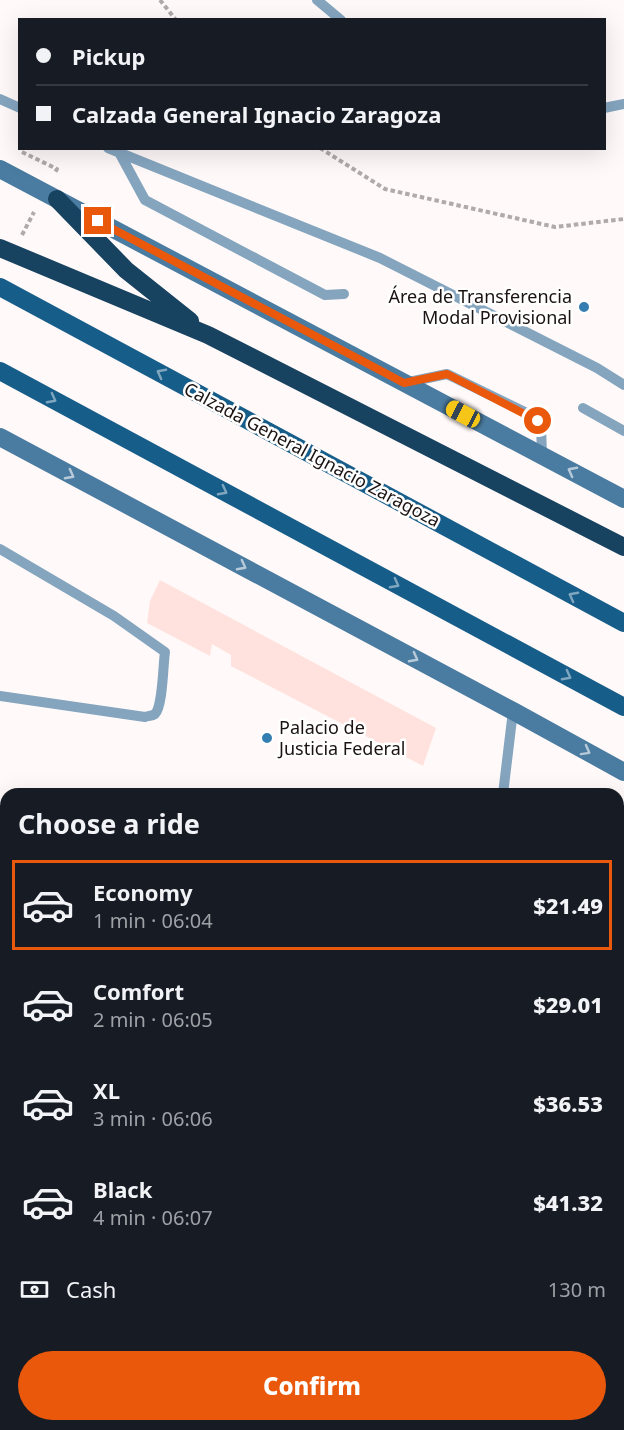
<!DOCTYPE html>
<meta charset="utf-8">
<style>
body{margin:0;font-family:"Noto Sans",sans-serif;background:#242831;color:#f1f3f6;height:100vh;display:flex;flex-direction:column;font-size:22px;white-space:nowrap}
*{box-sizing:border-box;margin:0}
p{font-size:20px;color:#9ea1a6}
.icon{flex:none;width:33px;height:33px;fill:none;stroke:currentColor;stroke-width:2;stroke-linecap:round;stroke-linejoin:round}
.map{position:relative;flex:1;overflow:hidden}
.side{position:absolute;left:0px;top:788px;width:624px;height:644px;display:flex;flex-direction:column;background:#171b24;border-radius:18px 18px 0 0;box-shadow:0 6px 24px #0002}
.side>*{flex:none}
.guide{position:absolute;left:18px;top:18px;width:588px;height:132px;border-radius:0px;box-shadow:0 6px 24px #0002;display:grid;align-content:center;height:132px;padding:0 18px;background:#171b24}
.end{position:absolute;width:27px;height:27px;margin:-14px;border:8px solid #ea580c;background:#fff;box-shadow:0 0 0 3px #fff}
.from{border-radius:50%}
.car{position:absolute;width:18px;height:36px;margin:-18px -9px;border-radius:8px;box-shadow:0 0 4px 2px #0007;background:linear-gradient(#f5c518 24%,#345 0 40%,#f5c518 0 76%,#345 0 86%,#f5c518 0)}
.guide b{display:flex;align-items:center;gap:21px;height:57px;font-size:22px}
.guide b+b{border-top:2px solid #363941}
.guide i{width:15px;height:15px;background:#f1f3f6}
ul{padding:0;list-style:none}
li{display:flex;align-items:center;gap:18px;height:90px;margin:0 12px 9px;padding:0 6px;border:3px solid transparent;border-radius:0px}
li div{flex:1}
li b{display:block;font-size:22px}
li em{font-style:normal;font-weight:800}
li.active{border-color:#ea580c}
li>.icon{width:54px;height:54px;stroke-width:1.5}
h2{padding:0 18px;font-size:27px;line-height:72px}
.pay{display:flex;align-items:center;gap:15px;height:66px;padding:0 18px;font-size:22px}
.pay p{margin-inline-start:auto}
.action{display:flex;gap:12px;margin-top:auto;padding:12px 18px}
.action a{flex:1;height:69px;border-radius:36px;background:#ea580c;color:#fff;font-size:24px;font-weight:800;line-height:69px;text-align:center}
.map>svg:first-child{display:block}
.green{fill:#ffe2de}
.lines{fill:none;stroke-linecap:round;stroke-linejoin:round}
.path{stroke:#b0aaa9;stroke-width:4;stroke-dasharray:4.5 3;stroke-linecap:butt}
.lane{stroke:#85a5bf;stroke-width:10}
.street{stroke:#85a5bf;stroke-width:18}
.secondary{stroke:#4a7ba0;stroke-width:18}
.primary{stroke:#175d8a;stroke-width:18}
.highway{stroke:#174260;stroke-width:18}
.oneway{stroke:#7fa6bf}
.oneway2{stroke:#b7cad9}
.route{stroke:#ea580c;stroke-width:8}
.poi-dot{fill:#347eb2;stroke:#fff;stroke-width:2}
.labels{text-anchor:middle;stroke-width:5;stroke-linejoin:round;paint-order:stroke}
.poi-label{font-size:18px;fill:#1b1312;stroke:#fff;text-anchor:end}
.street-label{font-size:18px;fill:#1b1312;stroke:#fff}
</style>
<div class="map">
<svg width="624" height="1430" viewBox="0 0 624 1430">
<rect width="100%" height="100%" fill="#fffaf9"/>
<!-- green -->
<path class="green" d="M 160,580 L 436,728 L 423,766 L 231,666 L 231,655 L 212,644 L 210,656 L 147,623 L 150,601 Z
M 0,1054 L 6,1055 L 6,1112 L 0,1111 Z
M 618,1240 L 624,1247 L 624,1430 L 81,1430 L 83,1425 L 618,1425 Z"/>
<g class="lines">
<!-- path -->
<path class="path" d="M 160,0 L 176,20
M 320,148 L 385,189 L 555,227 L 624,219
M 22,152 L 57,169 L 54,174
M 22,235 L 34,212
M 618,1348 L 624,1349
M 351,1425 L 402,1430
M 190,1430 L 191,1425
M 272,1430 L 273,1425
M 439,1430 L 439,1425
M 571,1430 L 571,1425"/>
<!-- lane -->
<path class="lane" d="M 317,0 L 341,20
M 0,99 L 20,108
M 604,108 L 624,104
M 108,148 L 380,258 L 597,368 L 624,385
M 120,154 L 145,200 L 325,295 L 344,294
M 404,383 L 447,374 L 533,416 L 541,426 L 542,455
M 583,408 L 624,431
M 0,549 L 114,616 L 165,652 C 163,664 163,706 155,714 C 152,716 148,716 145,717 L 0,696
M 503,794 L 513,711"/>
<!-- street -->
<path class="street" d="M 57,1430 L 58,1425"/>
<!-- secondary -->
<path class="secondary" d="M 0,169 L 624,499
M 0,437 L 513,711 L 624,772
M 0,1136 L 6,1137
M 618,1149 L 624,1149
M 618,1198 L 624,1199"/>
<!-- primary -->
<path class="primary" d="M 0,287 L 624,623
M 0,371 L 624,707"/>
<!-- highway -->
<path class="highway" d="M 57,199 L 126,270 L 190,321
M 0,248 L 208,335 L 624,547"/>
</g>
<!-- one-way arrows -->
<defs><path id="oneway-chevron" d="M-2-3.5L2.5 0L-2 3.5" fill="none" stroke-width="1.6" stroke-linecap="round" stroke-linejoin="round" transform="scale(1.5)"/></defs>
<g class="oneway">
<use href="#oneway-chevron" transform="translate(161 373) rotate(-152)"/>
<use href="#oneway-chevron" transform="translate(52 399) rotate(28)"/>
<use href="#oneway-chevron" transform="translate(223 491) rotate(28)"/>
<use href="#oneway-chevron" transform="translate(395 584) rotate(28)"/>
<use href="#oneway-chevron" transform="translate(573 596) rotate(-152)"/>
<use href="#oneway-chevron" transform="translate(567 676) rotate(28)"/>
</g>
<g class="oneway2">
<use href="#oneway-chevron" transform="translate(572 471) rotate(-152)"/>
<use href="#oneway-chevron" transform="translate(70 475) rotate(28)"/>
<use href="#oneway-chevron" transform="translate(242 566) rotate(28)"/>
<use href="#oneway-chevron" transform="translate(414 658) rotate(28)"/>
<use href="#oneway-chevron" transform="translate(586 751) rotate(29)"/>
</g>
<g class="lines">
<!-- route -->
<path class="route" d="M 98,221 L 404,383 L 447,374 L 538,421"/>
</g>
<!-- markers -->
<g class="poi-dot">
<circle cx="584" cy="307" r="6"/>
<circle cx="267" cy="738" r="6"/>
</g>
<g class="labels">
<!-- poi labels -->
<g class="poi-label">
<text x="572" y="303">Área de Transferencia<tspan x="572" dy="21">Modal Provisional</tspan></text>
<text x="279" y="734" text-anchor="start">Palacio de<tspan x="279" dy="21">Justicia Federal</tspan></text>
</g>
<!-- street labels -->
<g class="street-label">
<text transform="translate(312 455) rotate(28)" y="6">Calzada General Ignacio Zaragoza</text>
</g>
</g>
</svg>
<i class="end from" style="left:538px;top:421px"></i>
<i class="end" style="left:98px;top:221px"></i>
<i class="car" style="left:463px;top:414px;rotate:298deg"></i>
<div class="guide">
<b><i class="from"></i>Pickup</b>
<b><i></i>Calzada General Ignacio Zaragoza</b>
</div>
<section class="side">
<h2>Choose a ride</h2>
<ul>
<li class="active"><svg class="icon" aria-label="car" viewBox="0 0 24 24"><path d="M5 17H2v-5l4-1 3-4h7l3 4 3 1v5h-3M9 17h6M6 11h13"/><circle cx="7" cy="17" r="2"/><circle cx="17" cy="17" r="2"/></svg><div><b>Economy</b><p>1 min · 06:04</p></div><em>$21.49</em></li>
<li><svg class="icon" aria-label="car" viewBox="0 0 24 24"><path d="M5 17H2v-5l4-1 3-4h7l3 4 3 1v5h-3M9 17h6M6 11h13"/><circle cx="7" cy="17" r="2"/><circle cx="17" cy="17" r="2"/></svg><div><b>Comfort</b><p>2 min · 06:05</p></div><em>$29.01</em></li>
<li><svg class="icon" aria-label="car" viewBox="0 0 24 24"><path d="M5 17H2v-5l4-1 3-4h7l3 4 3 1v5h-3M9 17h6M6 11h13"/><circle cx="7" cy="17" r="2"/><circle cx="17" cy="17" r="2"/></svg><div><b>XL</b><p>3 min · 06:06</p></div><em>$36.53</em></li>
<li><svg class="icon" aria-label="car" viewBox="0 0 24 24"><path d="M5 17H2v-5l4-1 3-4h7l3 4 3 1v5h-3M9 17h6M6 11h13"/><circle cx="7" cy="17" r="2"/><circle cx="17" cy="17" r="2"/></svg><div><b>Black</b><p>4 min · 06:07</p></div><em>$41.32</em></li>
</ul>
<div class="pay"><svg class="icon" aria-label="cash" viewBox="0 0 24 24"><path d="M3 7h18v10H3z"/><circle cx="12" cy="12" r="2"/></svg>Cash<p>130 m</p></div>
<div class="action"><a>Confirm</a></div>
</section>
</div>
